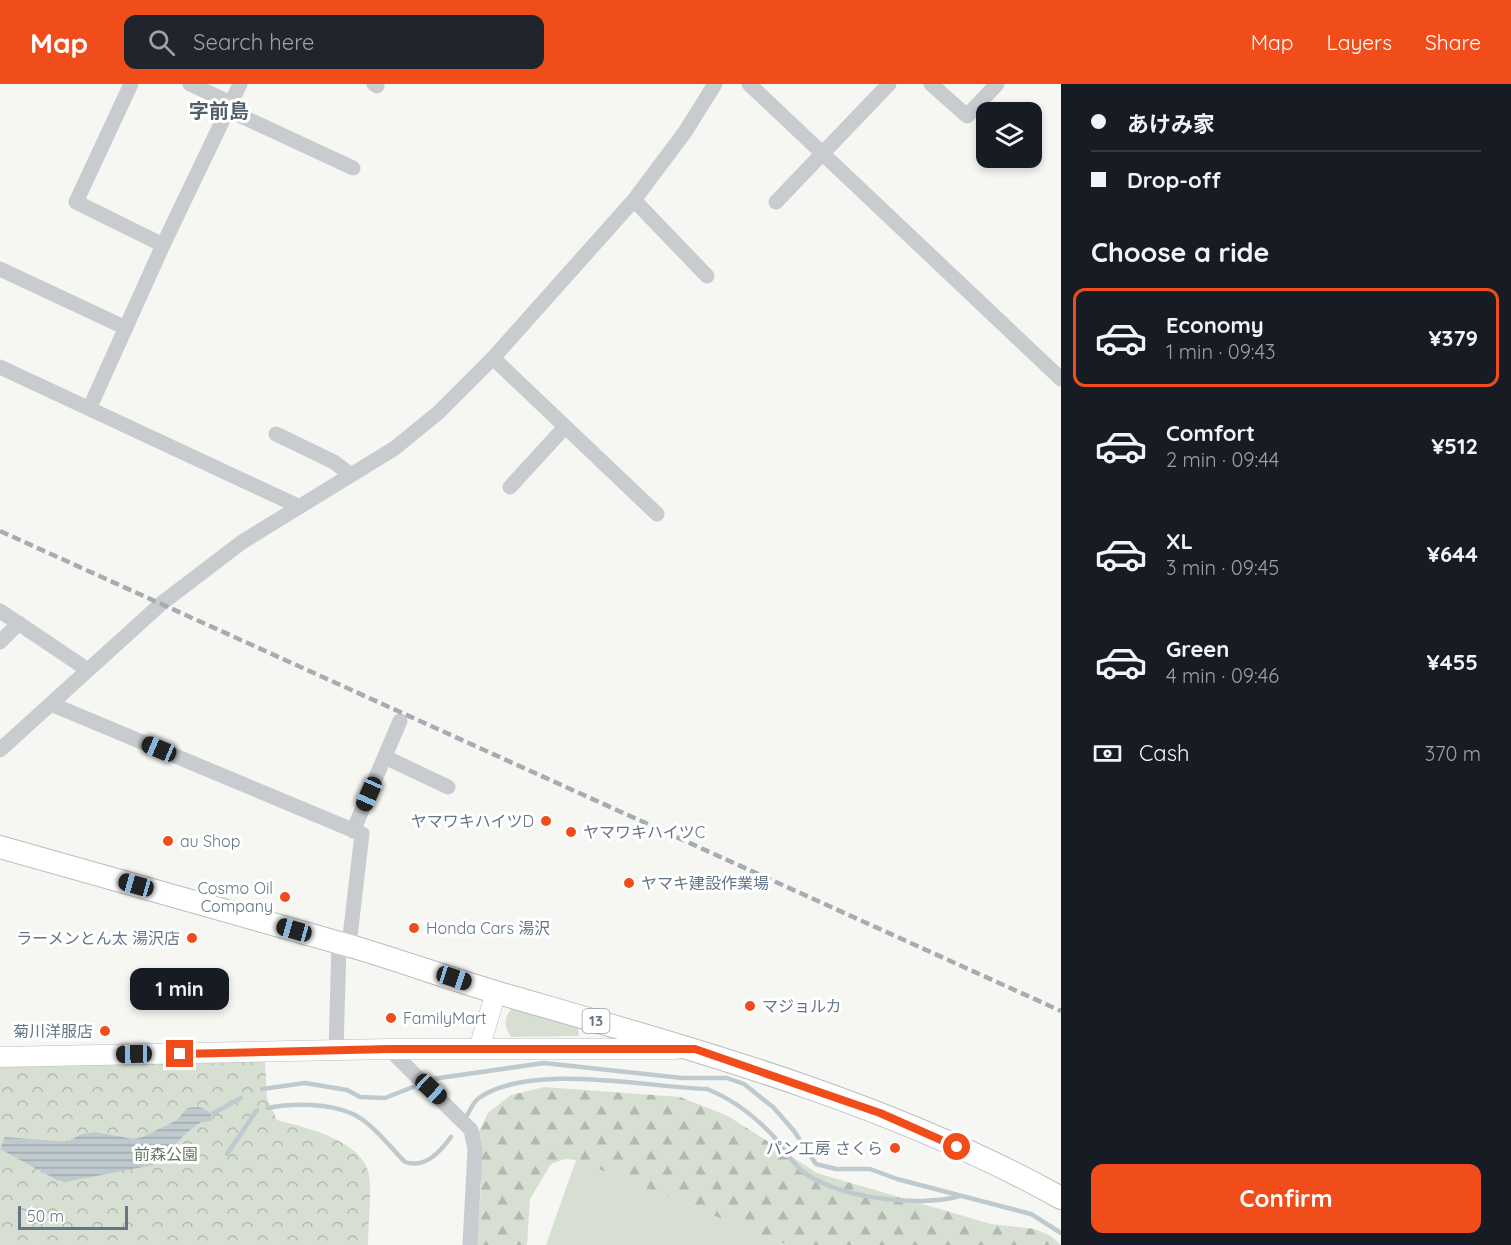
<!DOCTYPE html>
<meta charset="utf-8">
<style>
body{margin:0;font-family:Quicksand,"Noto Sans JP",sans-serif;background:#20242c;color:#f1f3f6;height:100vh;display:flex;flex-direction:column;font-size:22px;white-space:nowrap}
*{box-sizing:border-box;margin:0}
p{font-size:20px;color:#9ea1a6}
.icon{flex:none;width:33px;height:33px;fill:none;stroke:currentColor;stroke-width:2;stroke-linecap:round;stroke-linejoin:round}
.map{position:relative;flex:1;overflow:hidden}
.drawer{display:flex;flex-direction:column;background:#171b24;width:450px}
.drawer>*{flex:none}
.hud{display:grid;align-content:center;height:132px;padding:0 30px;background:#171b24}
.controls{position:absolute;left:976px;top:18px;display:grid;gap:12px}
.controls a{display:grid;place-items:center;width:66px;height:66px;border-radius:12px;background:#171b24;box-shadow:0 3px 9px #0003;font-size:30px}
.scale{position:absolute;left:18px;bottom:15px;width:110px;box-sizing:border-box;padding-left:6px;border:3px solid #637686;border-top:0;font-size:16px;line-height:21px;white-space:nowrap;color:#637686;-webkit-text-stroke:4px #fff;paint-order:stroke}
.end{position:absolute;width:27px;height:27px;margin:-14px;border:8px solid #f04d1a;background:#fff;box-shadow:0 0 0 3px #fff}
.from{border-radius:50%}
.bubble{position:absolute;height:42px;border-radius:12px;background:#171b24;box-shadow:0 3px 9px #0003;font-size:20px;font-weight:800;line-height:42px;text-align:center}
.car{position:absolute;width:18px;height:36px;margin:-18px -9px;border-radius:8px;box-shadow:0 0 4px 2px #0007;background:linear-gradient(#222 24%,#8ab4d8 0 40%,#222 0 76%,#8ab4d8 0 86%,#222 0)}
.hud b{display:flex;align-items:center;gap:21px;height:57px;font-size:22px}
.hud b+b{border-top:2px solid #363941}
.hud i{width:15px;height:15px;background:#f1f3f6}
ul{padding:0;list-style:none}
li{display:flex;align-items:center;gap:18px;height:99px;margin:0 12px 9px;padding:0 18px;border:3px solid transparent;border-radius:12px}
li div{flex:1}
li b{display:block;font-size:22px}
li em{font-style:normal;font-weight:800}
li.selected{border-color:#f04d1a}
li>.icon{width:54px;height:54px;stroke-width:1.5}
h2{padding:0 30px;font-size:27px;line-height:72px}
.pay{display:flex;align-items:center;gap:15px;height:66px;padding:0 30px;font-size:22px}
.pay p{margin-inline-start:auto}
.action{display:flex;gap:12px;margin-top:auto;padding:12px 30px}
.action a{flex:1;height:69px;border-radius:12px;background:#f04d1a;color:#fff;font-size:24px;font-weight:800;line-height:69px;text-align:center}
header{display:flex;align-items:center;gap:36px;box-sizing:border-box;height:84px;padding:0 30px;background:#f04d1a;color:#fff}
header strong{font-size:28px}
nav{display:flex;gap:33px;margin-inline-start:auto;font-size:21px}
.search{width:420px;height:54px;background:#20242c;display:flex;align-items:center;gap:15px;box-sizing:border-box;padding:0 21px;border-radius:12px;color:#9ea1a6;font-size:22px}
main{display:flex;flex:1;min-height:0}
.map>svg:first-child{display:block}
.green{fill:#d7dfd3}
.forest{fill:url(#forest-firs)}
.park{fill:url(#park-crowns)}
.water{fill:url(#water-rules)}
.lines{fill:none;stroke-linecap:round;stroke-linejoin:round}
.stream{stroke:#bfcacf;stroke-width:4.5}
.major-casing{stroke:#b9bdc0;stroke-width:21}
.highway-casing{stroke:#babdc0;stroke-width:24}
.minor{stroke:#c9cccf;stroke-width:15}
.major{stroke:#fff;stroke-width:20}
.highway{stroke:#fff;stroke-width:22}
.rail{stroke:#a6acb2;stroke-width:4.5;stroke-dasharray:9 4.5;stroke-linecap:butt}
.route{stroke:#f04d1a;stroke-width:8}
.poi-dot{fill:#f04d1a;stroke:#fff;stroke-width:2}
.labels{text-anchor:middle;stroke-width:6;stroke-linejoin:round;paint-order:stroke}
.shield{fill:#fff;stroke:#929faa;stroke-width:1.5}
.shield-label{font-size:15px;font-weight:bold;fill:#637686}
.poi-label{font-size:16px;fill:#637686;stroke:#fff;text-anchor:start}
.park-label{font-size:16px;fill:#64785e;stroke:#fff}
.quarter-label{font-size:20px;font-weight:bold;fill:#525f6b;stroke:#fff}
</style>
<header>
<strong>Map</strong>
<div class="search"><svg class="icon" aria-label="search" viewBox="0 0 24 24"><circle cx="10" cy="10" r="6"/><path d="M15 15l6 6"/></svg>Search here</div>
<nav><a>Map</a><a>Layers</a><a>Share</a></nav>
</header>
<main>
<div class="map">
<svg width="1061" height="1161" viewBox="0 0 1061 1161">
<defs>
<pattern id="forest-firs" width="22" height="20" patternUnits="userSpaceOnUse" patternTransform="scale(1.5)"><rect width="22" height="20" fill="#d7dfd3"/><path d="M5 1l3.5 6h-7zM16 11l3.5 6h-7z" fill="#b2b9b1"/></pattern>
<pattern id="park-crowns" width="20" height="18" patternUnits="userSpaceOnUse" patternTransform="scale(1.5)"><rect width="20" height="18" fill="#d7dfd3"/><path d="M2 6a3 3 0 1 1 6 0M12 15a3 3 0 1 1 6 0" fill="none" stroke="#b2b9b1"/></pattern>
<pattern id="water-rules" width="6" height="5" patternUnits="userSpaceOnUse" patternTransform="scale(1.5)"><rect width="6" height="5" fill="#bfcacf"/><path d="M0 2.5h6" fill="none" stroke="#9fa9ae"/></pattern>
</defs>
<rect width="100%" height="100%" fill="#f6f7f3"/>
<!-- green -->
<path class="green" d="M 519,924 L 578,942 L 579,952 L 511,953 C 504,942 503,936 511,925 Z
M 576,1076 L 787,1161 L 546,1161 Z"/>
<!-- forest -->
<path class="forest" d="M 544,1003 L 680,1013 L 728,1032 L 817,1089 L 991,1140 L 1035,1145 L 1051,1152 L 1061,1161 L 787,1161 L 576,1076 L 565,1075 L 551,1080 L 530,1115 L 527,1161 L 470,1161 L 478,1147 L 481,1100 L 477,1051 L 488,1029 L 511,1011 Z"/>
<!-- park -->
<path class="park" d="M 265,977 L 267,1014 L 277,1036 C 306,1044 363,1056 369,1091 C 372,1113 368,1139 368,1161 L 0,1161 L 0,981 Z"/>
<!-- water -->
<path class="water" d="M 198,1023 C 207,1025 211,1027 212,1037 L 201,1038 L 191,1045 L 153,1081 L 65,1098 L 57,1096 L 0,1065 L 5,1053 L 67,1058 L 82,1050 L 95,1048 L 133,1055 L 143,1053 L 177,1036 L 187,1024 Z"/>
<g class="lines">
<!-- stream -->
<path class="stream" d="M 432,995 L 544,979 L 682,994 L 727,994 L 744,1000 L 773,1023 L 794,1047 L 816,1080 L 836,1085 L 870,1085 L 897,1095 L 1031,1130 L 1061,1149
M 262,1005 L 305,999 L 347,1006 L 360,1013 L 385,1014 L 413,1003
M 268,1024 C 293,1019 329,1019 353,1030 C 372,1039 390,1063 405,1078 C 425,1085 440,1068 451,1053
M 212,1030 L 241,1014
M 466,1033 C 470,1027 473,1018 479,1014 C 531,978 645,1003 707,1005 C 735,1016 757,1034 777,1056 C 785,1066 791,1077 800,1085 C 831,1114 920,1124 960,1112
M 227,1070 L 257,1026"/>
<defs>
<path id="major" d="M 479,965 L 496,908
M 0,973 L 389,965 L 677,965"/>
<path id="highway" d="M 0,763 C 116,796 231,828 347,861 C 399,876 450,895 502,910 C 692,965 887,1017 1061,1114"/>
</defs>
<!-- major casing -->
<use href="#major" class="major-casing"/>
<!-- highway casing -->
<use href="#highway" class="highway-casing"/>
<!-- minor -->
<path class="minor" d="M 131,0 L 76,118 L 163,161
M 190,0 L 231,19
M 374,0 L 377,2
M 749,0 L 1061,295
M 931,0 L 967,32 L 997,0
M 228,26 L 353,84
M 634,116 L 707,192
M 776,118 L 889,0
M 0,185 L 126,244
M 493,274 L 657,430
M 0,283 L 298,422
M 90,323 L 163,161 L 240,0
M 276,350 L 334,378 L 351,391
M 510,403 L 565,343
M 0,527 L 88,586
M 0,558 L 19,539
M 51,620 L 362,750 L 349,861
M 0,666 L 162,519 L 242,458 L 395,364 L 439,328 L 493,274 L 634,116 L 685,48 L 715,0
M 385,673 L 448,703
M 353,747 L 400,637
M 389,965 L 471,1046 L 475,1065 L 470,1161
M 336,967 L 339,859"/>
<!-- major -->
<use href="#major" class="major"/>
<!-- highway -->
<use href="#highway" class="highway"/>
<!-- rail -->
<path class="rail" d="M 0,447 L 1061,927"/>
</g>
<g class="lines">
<!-- route -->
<path class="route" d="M 180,970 L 389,965 L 695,965 L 880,1029 L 957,1063"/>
</g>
<!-- markers -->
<g class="poi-dot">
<circle cx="546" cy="737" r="6"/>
<circle cx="571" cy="748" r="6"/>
<circle cx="168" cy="757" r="6"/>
<circle cx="629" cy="799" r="6"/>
<circle cx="285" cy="813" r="6"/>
<circle cx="414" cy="844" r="6"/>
<circle cx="192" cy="854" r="6"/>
<circle cx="750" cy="922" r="6"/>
<circle cx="391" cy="934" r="6"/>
<circle cx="105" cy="947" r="6"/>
<circle cx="895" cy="1064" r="6"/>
</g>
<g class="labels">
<!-- shield labels -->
<rect class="shield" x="582.5" y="925" width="27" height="24" rx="4.5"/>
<g class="shield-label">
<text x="596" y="942">13</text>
</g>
<!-- poi labels -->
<g class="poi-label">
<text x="534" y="743" text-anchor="end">ヤマワキハイツD</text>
<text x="583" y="754">ヤマワキハイツC</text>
<text x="180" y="763">au Shop</text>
<text x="641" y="805">ヤマキ建設作業場</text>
<text x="273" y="810" text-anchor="end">Cosmo Oil<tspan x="273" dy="18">Company</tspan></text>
<text x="426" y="850">Honda Cars 湯沢</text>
<text x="180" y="860" text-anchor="end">ラーメンとん太 湯沢店</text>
<text x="762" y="928">マジョルカ</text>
<text x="403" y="940">FamilyMart</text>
<text x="93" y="953" text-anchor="end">菊川洋服店</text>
<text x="883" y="1070" text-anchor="end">パン工房 さくら</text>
</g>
<!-- park labels -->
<g class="park-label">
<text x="166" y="1076">前森公園</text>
</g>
<!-- quarter labels -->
<g class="quarter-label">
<text x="219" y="34">字前島</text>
</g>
</g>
</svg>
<div class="controls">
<a><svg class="icon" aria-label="layers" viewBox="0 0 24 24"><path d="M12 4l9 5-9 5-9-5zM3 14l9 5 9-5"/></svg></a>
</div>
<div class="scale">50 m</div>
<i class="end from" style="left:957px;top:1063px"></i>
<i class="end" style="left:180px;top:970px"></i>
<div class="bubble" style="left:130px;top:884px;width:99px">1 min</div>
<i class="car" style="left:159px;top:665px;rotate:293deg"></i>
<i class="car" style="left:369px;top:710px;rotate:204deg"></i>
<i class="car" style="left:136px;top:801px;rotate:286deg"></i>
<i class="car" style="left:294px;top:846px;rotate:286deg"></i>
<i class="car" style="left:454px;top:894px;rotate:108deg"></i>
<i class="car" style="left:134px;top:970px;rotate:269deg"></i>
<i class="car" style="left:431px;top:1005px;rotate:133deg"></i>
</div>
<section class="drawer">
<div class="hud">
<b><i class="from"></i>あけみ家</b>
<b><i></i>Drop-off</b>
</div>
<h2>Choose a ride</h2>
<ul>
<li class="selected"><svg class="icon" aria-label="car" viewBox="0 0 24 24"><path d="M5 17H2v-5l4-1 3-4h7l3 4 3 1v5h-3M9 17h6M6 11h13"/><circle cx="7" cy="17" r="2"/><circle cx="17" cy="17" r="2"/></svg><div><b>Economy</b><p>1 min · 09:43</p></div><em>¥379</em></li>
<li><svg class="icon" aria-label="car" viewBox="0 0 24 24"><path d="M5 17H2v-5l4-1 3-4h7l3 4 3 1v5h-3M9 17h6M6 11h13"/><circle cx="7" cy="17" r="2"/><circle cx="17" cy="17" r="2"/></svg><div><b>Comfort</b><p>2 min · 09:44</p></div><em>¥512</em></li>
<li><svg class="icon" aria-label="car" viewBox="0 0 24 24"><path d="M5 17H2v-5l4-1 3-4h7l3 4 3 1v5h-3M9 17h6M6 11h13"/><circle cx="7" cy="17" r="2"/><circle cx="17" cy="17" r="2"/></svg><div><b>XL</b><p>3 min · 09:45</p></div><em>¥644</em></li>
<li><svg class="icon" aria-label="car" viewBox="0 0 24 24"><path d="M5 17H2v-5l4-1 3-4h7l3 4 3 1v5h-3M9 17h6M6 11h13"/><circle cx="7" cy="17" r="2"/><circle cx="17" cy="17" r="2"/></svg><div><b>Green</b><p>4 min · 09:46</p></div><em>¥455</em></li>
</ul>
<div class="pay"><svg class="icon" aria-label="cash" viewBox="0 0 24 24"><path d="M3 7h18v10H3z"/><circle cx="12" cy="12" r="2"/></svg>Cash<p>370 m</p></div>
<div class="action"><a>Confirm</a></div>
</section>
</main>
